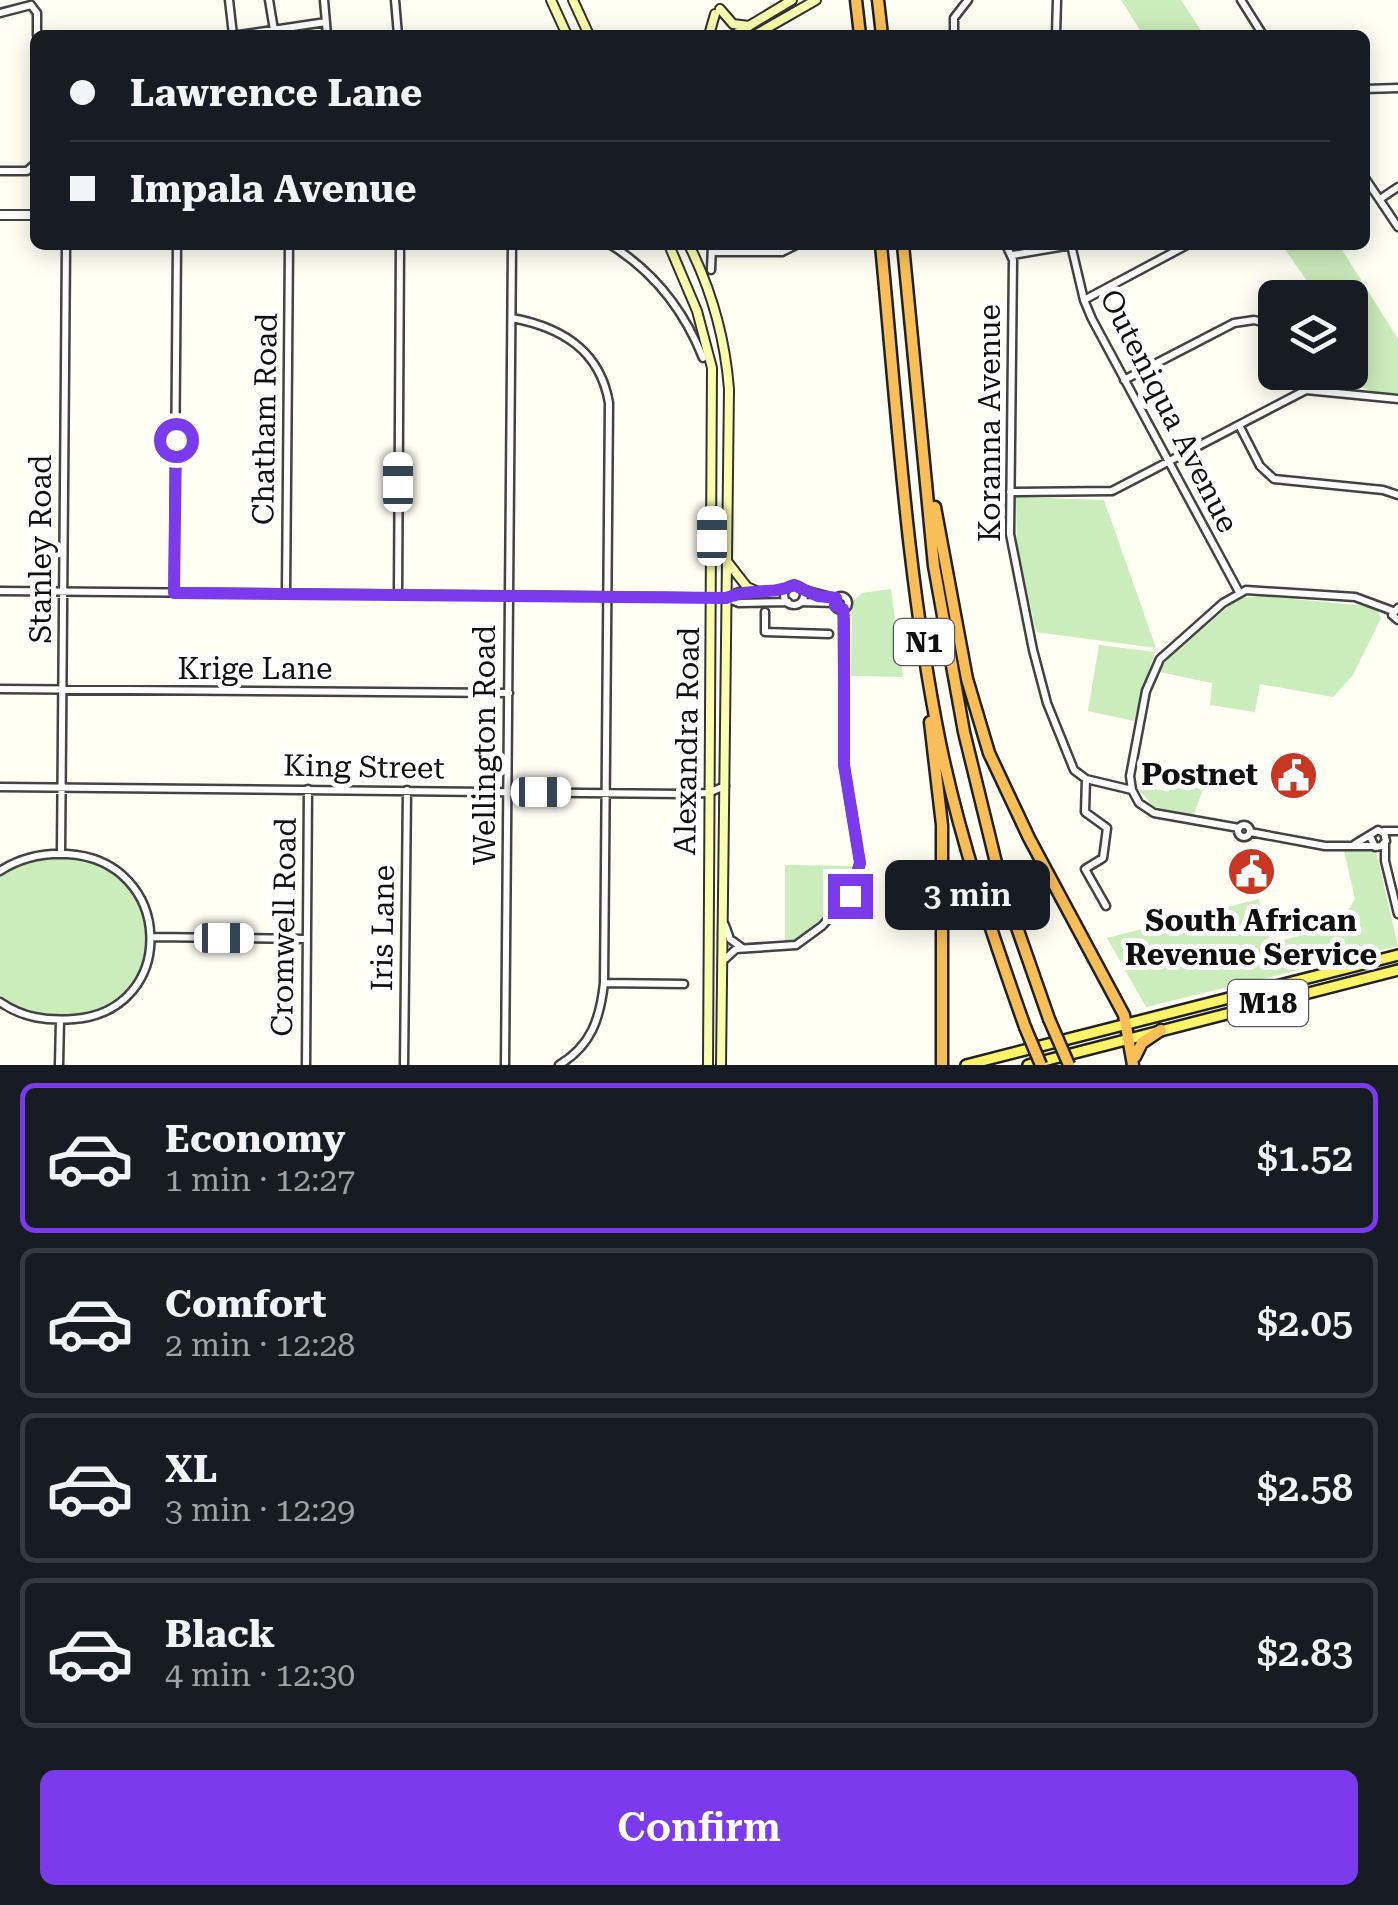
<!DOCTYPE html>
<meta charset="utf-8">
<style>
body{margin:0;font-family:"Roboto Serif",serif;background:#242831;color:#f1f3f6;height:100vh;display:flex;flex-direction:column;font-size:38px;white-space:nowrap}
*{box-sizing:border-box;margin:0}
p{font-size:32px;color:#9ea1a6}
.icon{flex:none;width:55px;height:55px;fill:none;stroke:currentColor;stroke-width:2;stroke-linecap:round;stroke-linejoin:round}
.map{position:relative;height:1065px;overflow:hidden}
.drawer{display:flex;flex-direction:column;background:#171b24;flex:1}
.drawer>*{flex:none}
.guide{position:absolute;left:30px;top:30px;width:1340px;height:220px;border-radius:15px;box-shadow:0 5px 25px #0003;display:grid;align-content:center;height:220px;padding:0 40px;background:#171b24}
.buttons{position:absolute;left:1258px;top:280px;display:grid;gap:20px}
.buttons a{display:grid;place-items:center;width:110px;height:110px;border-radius:15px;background:#171b24;box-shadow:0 5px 25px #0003;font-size:50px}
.end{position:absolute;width:45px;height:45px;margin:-22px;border:12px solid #7c3aed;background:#fff;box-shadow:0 0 0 5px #fff}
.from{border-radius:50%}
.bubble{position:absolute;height:70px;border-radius:15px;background:#171b24;box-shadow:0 5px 25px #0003;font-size:32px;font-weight:600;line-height:70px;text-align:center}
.car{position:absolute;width:30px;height:60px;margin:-30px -15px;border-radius:12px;box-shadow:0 0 8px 2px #0007;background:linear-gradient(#fff 24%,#345 0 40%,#fff 0 76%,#345 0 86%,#fff 0)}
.guide b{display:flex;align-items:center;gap:35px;height:95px;font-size:38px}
.guide b+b{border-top:2px solid #363941}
.guide i{width:25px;height:25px;background:#f1f3f6}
ul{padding:18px 0 0;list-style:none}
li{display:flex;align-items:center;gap:30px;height:150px;margin:0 20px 15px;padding:0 20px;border:5px solid #363941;border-radius:15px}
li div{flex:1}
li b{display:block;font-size:38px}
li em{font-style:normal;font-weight:600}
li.active{border-color:#7c3aed}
li>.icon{width:90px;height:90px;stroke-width:1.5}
.action{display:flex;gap:20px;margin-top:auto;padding:20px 40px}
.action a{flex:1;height:115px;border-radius:15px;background:#7c3aed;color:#fff;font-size:40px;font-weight:600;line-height:115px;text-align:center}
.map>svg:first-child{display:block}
.green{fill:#cbecbb}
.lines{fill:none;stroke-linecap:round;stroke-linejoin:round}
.minor-casing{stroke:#434343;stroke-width:11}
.tertiary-casing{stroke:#434343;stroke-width:12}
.secondary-casing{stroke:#323232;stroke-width:12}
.primary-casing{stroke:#212121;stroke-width:14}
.motorway-casing{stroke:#212121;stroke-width:15}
.minor{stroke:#fff;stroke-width:6}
.tertiary{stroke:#fff;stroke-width:8}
.secondary{stroke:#faffaf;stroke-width:8}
.primary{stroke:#fdf366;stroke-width:9}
.motorway{stroke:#f9be57;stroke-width:10}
.motorway-bridge-casing{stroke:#212121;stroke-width:15;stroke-linecap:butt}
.motorway-bridge{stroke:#f9be57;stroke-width:10}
.route{stroke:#7c3aed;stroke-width:12}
.labels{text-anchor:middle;stroke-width:10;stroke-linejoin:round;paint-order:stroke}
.shield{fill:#fff;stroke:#585858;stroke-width:2.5}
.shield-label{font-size:28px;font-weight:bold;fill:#101010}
.street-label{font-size:30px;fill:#101010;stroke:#fff}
.poi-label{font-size:30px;font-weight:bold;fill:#101010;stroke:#fff;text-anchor:end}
</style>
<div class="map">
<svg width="1398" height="1065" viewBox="0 0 1398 1065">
<rect width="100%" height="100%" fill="#fffff4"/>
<!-- green -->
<path class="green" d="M 1121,0 L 1181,0 L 1204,35 L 1143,35 Z
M 1282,245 L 1339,245 L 1398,339 L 1398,405 L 1359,385 L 1367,375 L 1350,343 L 1350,298 L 1318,297 Z
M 1016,497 L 1104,500 L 1156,648 L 1036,632 L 1017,545 Z
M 891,589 L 903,677 L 851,676 L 852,602 L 862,593 Z
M 1261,596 L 1366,606 L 1378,611 L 1381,618 L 1353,675 L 1333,697 L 1260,684 L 1255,712 L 1210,705 L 1212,683 L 1159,672 L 1171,655 L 1239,598 Z
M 1099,645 L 1155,652 L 1134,721 L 1088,711 Z
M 1171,782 L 1203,789 L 1193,817 L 1153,806 L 1134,784 L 1169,792 Z
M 1367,847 L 1376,851 L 1398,946 L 1146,1007 L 1107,938 L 1259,899 L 1271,943 L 1339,926 L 1355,899 L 1344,851 Z
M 53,855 C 74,857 95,857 113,867 C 128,876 139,895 143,911 C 145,921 149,931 148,941 C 143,1014 54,1037 0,1000 L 0,869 Z
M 785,865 L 855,866 L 851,889 L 845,898 L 795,941 L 785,944 Z"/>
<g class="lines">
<defs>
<path id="minor" d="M 229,0 L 233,35
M 269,0 L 274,30
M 324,0 L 327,35
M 395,0 L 398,35
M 1241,0 L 1263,35
M 31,5 L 37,13 L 37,35
M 0,13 L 31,5
M 239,35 L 326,22
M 954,35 L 954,18 L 968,0
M 1056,35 L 1057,0
M 1365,89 L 1398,88
M 0,171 L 27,171 L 35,164
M 1365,178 L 1398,227
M 1380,199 L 1398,187
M 611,245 C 654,272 684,310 703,358
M 1006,245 L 1013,260 L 1010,534 L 1033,650 L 1047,703 L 1074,770 L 1086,779 L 1132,790
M 712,252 L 782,252 L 796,245
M 1013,255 L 1071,245 L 1084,300 L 1092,319 L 1239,592
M 711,270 L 712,245
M 1084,300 L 1187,245
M 512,318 C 561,327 600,350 609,403 L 604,983 C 600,1019 591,1046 559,1065
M 1311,372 L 1322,390
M 1124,380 L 1234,323 L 1254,320 L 1275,325
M 1239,425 L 1260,466 L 1274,479 L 1383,490 L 1398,495
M 1010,492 L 1112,491 L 1306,390 L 1398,399
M784 595a10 10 0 1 1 20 0a10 10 0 1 1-20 0Z
M 804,590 L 835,598
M 0,591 L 661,597 L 726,598 L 739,603 L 788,602
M 174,593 L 177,245
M 286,594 L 289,245
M 398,595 L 400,245
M834 603a7 7 0 1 1 14 0a7 7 0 1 1-14 0Z
M 727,597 L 739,592 L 785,590
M 801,602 L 835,603
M 1398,608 L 1392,615 L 1398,620
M 765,612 L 765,632 L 829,634
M 0,689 L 509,693
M 1086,779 L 1085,812 L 1107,828 L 1103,858 L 1085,869 L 1106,906
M 0,787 L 685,794 L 708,793 L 725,786
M1238 831a6 6 0 1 1 12 0a6 6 0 1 1-12 0Z
M 1239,828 L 1154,813 L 1139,803 L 1132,790 L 1130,776 L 1146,691 L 1160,659 L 1223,603 L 1246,590 L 1355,597 L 1393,611
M 1384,831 L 1398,831
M 1250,832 L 1325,846 L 1373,846
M 1385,843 L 1385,861 L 1398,914
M 1355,844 L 1378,830 L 1384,833 L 1386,841 L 1381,846 L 1375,847 L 1370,836
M 61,854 L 66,245
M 0,871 C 20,858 43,853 67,854 C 175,860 179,1011 74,1019 C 47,1021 23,1018 0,1002
M 725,925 L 730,939 L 741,947
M 152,937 L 307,939
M 724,960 L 736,949 L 796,945 L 822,926 L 854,891 L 860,863 L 844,765 L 843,609
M 604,983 L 684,984
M 59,1065 L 60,1020
M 306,1065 L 308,789
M 404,1065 L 407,790
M 505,1065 L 512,245"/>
<path id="tertiary" d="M 0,215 L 35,215"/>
<path id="secondary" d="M 551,0 L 567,35
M 573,0 L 589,35
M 720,9 L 733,24 L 749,26
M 709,35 L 715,14
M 734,35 L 792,0
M 755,35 L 816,0
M 669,245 L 697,311 L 712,368 L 708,1065
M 689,245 C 712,291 725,338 729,389 L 721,1065
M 726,560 L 747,587 L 756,591"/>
<path id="primary" d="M 966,1065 L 1398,955
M 1028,1065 L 1398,970"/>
<path id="motorway" d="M 856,0 L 860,35
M 878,0 L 882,35
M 881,245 C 897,411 907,579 940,743 C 960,840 992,934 1025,1027
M 903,245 L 934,566 L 964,732 L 1000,879 L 1049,1019
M 935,507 L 967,679 L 989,753 L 1029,838 L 1124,1015 L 1133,1065
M 930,722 L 942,825 L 942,1065
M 1135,1057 L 1142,1043 L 1161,1030"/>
</defs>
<!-- minor casing -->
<use href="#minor" class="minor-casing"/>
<!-- tertiary casing -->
<use href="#tertiary" class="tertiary-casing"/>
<!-- secondary casing -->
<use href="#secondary" class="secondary-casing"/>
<!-- primary casing -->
<use href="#primary" class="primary-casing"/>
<!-- motorway casing -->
<use href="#motorway" class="motorway-casing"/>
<!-- minor -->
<use href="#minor" class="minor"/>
<!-- tertiary -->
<use href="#tertiary" class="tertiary"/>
<!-- secondary -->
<use href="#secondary" class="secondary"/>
<!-- primary -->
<use href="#primary" class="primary"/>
<!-- motorway -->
<use href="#motorway" class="motorway"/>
<defs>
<path id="motorway-bridge" d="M 1049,1019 L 1069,1065
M 1025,1027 L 1041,1065"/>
</defs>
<!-- motorway-bridge casing -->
<use href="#motorway-bridge" class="motorway-bridge-casing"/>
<!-- motorway-bridge -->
<use href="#motorway-bridge" class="motorway-bridge"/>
</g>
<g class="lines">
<!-- route -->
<path class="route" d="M 176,440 L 174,593 L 726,598 C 748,588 774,595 794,585 L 818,596 L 836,598 L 835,606 L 843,609 L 844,619 L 844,765 L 860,863 L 850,896"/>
</g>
<!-- icons -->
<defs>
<symbol id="civic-disc" viewBox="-11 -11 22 22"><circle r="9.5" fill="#c73721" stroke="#fff"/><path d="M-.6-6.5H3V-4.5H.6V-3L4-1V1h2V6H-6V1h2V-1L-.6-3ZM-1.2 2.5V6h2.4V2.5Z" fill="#fff"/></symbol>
</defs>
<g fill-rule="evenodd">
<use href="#civic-disc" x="1266" y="748" width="55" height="55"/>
<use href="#civic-disc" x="1224" y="844" width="55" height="55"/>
</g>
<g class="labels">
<!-- shield labels -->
<g class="shield">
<rect x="894" y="619" width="60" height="46" rx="8"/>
<rect x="1228" y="980" width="80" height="46" rx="8"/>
</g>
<g class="shield-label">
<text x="924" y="652">N1</text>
<text x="1268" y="1013">M18</text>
</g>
<!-- street labels -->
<g class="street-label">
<text transform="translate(1169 411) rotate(63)" y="10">Outeniqua Avenue</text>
<text transform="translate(265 419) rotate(-89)" y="10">Chatham Road</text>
<text transform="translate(990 423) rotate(-90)" y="10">Koranna Avenue</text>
<text transform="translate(41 549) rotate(-90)" y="10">Stanley Road</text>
<text x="255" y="679">Krige Lane</text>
<text transform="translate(687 741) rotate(-89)" y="10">Alexandra Road</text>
<text transform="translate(485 745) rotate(-90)" y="10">Wellington Road</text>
<text transform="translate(364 767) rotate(1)" y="10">King Street</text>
<text transform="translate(284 927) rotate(-89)" y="10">Cromwell Road</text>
<text transform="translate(383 928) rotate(-89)" y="10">Iris Lane</text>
</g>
<!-- poi labels -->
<g class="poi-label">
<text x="1258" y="785">Postnet</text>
<text x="1251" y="931" text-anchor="middle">South African<tspan x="1251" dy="34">Revenue Service</tspan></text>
</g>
</g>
</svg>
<div class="buttons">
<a><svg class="icon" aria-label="layers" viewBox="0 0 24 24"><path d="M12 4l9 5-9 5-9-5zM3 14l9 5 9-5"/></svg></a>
</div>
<i class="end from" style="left:176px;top:440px"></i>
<i class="end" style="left:850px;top:896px"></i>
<div class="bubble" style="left:885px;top:860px;width:165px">3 min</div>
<i class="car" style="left:398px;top:482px;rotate:0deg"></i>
<i class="car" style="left:712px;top:536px;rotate:0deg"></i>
<i class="car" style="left:541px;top:792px;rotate:90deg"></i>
<i class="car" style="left:224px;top:938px;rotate:90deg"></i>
<div class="guide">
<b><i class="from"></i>Lawrence Lane</b>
<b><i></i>Impala Avenue</b>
</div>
</div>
<section class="drawer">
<ul>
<li class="active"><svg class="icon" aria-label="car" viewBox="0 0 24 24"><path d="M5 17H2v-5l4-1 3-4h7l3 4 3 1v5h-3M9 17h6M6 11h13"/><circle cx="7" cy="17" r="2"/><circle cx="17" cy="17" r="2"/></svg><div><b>Economy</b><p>1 min · 12:27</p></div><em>$1.52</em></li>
<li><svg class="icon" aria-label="car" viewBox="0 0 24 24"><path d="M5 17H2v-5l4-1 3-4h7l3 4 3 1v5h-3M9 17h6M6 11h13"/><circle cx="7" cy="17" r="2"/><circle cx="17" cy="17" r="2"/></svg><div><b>Comfort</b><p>2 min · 12:28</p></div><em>$2.05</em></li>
<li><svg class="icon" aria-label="car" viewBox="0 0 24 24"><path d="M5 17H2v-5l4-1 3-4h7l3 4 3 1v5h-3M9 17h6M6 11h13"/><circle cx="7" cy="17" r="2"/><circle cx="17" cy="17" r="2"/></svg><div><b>XL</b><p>3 min · 12:29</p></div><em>$2.58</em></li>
<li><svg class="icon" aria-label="car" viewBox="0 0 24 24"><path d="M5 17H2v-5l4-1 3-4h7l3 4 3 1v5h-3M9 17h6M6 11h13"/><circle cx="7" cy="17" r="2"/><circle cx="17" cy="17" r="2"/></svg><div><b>Black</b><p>4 min · 12:30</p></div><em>$2.83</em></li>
</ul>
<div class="action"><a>Confirm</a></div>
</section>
